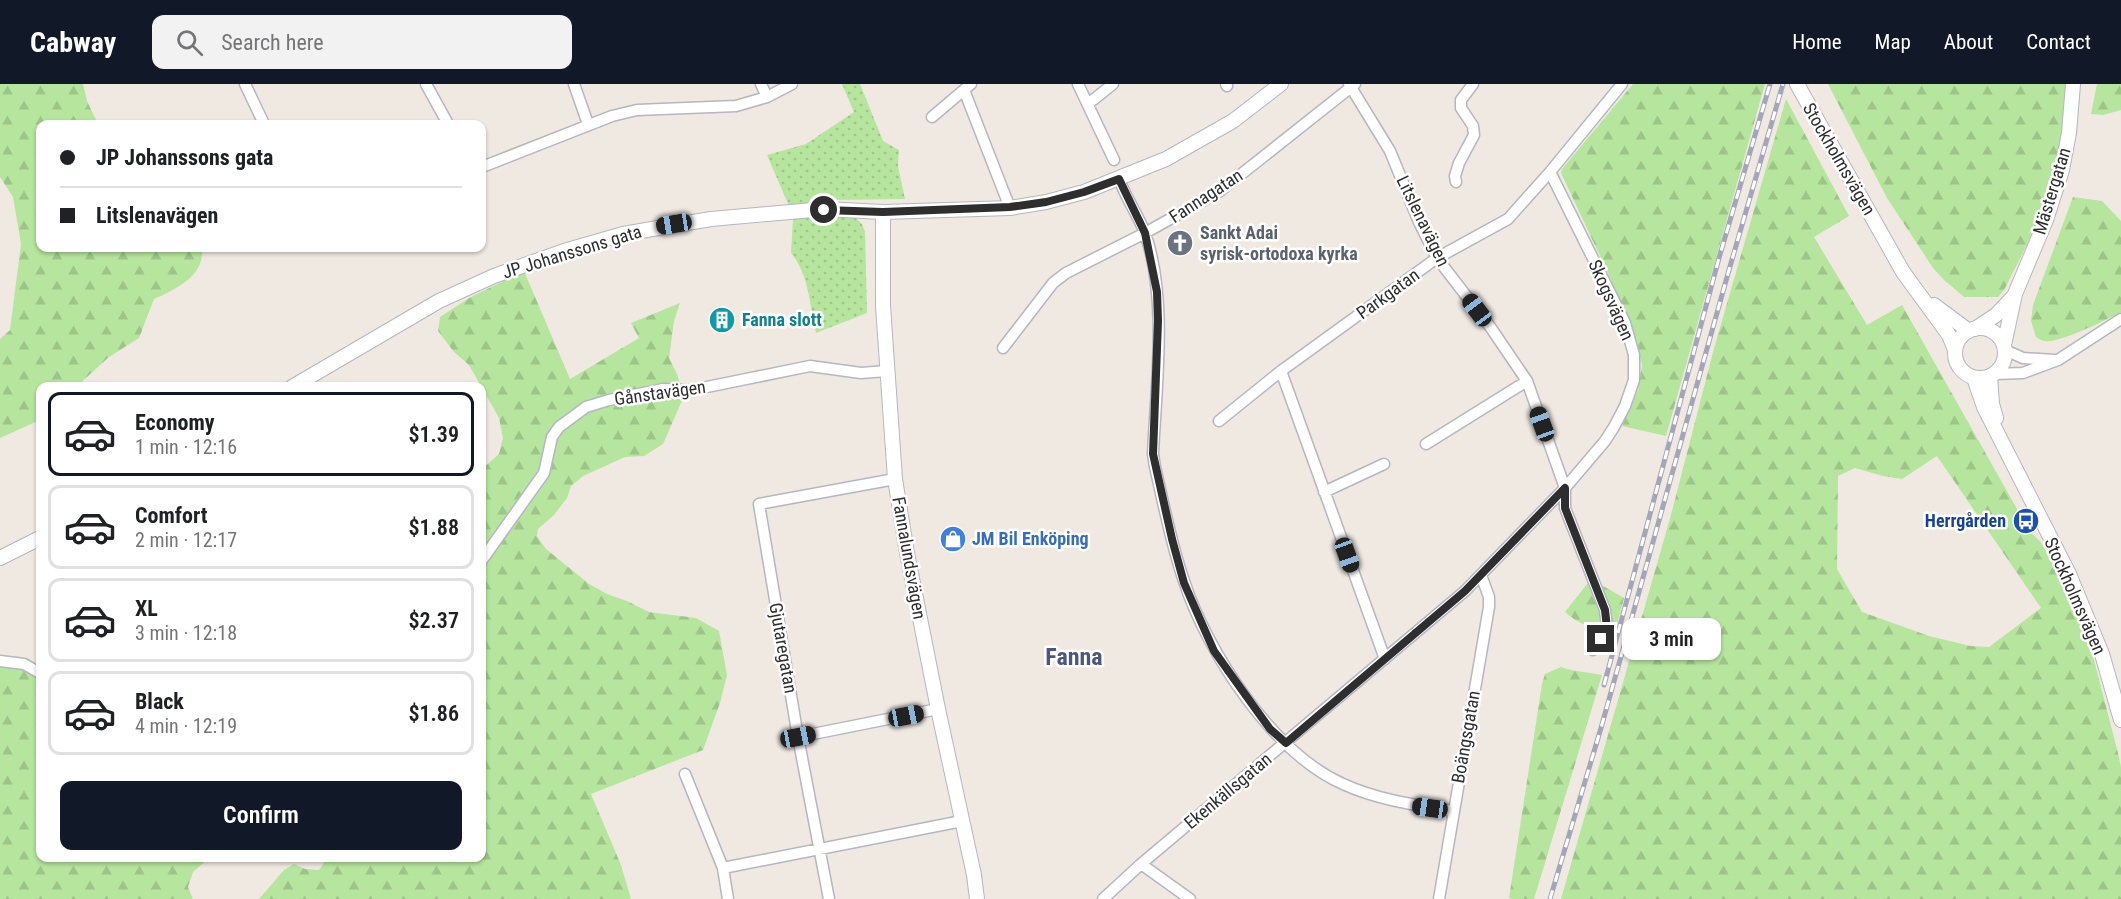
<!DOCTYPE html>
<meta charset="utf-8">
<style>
body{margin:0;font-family:"Roboto Condensed",sans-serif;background:#f2f2f2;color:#202124;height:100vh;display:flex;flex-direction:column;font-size:22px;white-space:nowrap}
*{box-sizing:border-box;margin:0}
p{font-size:20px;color:#757577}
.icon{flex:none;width:33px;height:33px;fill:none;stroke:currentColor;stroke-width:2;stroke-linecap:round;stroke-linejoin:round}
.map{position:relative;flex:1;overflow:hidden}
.side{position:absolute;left:36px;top:298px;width:450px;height:480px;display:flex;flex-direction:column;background:#fff;border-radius:12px;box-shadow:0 2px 4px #0004}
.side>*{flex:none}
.guide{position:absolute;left:36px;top:36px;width:450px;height:132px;border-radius:12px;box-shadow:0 2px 4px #0004;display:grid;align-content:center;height:132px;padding:0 24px;background:#fff}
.end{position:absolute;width:27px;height:27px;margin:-14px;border:8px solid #2e2e2e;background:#fff;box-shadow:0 0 0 3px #fff}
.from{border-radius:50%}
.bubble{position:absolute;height:42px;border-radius:12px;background:#fff;box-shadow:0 2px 4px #0004;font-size:20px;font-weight:600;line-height:42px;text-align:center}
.car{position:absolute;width:18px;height:36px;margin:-18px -9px;border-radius:8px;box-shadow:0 0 4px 2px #0007;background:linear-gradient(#222 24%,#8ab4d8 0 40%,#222 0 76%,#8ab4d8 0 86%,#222 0)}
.guide b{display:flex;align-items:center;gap:21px;height:57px;font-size:22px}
.guide b+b{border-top:2px solid #e0e0e0}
.guide i{width:15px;height:15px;background:#202124}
ul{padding:10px 0 0;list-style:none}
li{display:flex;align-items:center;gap:18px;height:84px;margin:0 12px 9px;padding:0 12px;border:3px solid #e0e0e0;border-radius:12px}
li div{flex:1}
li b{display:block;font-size:22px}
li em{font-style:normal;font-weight:600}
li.selected{border-color:#111827}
li>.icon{width:54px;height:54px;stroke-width:1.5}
.button{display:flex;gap:12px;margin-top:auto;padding:12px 24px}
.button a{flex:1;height:69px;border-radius:12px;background:#111827;color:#fff;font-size:24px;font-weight:600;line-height:69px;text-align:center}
header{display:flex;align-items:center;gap:36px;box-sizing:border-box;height:84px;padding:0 30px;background:#111827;color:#fff}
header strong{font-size:28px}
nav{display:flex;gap:33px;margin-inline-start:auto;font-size:21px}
.search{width:420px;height:54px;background:#f2f2f2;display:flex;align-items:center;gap:15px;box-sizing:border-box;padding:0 21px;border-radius:12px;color:#757577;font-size:22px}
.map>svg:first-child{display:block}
.grass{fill:url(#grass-dots)}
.forest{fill:url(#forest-firs);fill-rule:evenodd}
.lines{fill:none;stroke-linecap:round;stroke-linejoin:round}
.street-casing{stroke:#b4b7c1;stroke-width:13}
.secondary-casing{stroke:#b4b7c1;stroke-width:16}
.street{stroke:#fff;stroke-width:10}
.secondary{stroke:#fff;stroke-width:14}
.rail-casing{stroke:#a3a6b8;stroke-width:5}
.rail{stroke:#fff;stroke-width:3;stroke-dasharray:9;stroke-linecap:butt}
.route{stroke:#2e2e2e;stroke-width:8}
.labels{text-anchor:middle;stroke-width:5;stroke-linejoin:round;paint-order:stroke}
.street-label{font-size:18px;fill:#2e2e2e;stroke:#fff}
.worship-label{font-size:18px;font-weight:bold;fill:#5b616d;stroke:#fff;text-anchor:start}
.culture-label{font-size:18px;font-weight:bold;fill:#0d838f;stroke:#fff;text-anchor:start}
.transit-label{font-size:18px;font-weight:bold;fill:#164399;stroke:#fff;text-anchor:end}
.shop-label{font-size:18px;font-weight:bold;fill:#366cbe;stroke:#fff;text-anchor:start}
.district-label{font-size:24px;font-weight:bold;fill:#4d5680;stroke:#fff}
</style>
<header>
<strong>Cabway</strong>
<div class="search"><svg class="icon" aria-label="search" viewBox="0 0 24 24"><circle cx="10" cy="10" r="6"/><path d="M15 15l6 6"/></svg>Search here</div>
<nav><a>Home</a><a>Map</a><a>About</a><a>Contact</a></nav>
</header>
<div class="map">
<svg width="2121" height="815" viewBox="0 0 2121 815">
<defs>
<pattern id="grass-dots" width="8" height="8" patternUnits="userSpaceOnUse" patternTransform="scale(1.5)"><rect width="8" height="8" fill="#b6e59e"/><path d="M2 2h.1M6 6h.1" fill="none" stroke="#9dc588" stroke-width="1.8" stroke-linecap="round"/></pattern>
<pattern id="forest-firs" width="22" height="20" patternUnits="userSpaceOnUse" patternTransform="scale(1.5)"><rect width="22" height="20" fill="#b6e59e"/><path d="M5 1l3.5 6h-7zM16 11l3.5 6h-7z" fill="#9dc588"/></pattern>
</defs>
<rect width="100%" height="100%" fill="#efe9e1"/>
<!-- grass -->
<path class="grass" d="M 842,0 L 860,0 L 883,57 L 899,66 L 898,82 L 905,115 L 829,116 L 828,121 L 789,122 L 767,71 L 806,60 L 854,28 Z
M 828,127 L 828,133 L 855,133 L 862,140 L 865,148 L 867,229 L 816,249 C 810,223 809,190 791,169 L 793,135 L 818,133 Z"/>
<!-- forest -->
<path class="forest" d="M 0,0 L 83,0 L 87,17 L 98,40 L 40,40 L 40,164 L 202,164 C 205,192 176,205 154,215 L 139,254 L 109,273 L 76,303 L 40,303 L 40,336 L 0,354 L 0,255 L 10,246 L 21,160 L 13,113 L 0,93 Z
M 1633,0 L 1765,0 L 1666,352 L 1622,342 L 1638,306 L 1642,281 L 1637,257 L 1607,187 L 1561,89 L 1562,85 Z
M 1828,0 L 2067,0 C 2068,39 2053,99 2038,135 C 2029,159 2016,182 2004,206 L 1998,213 L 1964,213 L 1944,196 L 1933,184 L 1912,152 L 1887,114 Z
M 2097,0 L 2121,0 L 2121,26 L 2103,31 L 2091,30 Z
M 1786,15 L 1849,132 L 1814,153 L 1867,241 L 1902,221 L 2030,448 L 2041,458 L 2061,494 L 2078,535 L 2094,576 L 2118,669 L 2121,683 L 2121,815 L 1561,815 L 1671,431 L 1713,268 ZM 1937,372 L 2041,524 L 1989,563 L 1970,562 L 1929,552 L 1862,528 L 1837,485 L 1838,392 L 1855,384 L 1883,392 L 1902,395 Z
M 2073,113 L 2102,117 L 2121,137 L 2121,228 C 2108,235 2058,260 2045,257 C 2042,257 2039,255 2036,253 L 2031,237 L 2033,221 Z
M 524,187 L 570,295 L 639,254 L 631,239 L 680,219 L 674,237 L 669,274 L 677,290 L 684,312 L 663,360 L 644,372 L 625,373 L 583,392 L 571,402 L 567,414 L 554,431 L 538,445 L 537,452 L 546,465 L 562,478 L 589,500 L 607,510 L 627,517 L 649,528 L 696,534 L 719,547 L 727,591 L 720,619 L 703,666 L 591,710 L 621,781 L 631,815 L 259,815 L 284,786 L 294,780 L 305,785 L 319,786 L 327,774 L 482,774 L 482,385 L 499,370 L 503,354 L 499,334 L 469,281 L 454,268 L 438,247 L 440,233 L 471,213 Z
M 1591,495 L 1624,514 L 1616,544 C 1598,549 1578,540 1565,528 Z
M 0,582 L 23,584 L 40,595 L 40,774 L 209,774 L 193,788 L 188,803 L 193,815 L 0,815 Z
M 1561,583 C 1575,588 1588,588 1602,591 L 1534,815 L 1512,815 L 1509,814 L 1542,600 L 1545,590 Z"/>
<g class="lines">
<defs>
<path id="street" d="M 245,0 L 264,40
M 426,0 L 448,40
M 574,0 L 588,40
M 761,0 L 767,13
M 1078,0 L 1114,76
M 1226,0 L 1227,2
M 1349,0 L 1390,67 L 1419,138 L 1437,174 L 1491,244 L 1527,297 L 1565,404 L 1565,424 L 1605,526 L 1607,544 L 1593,566
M 964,6 L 1010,124
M 1088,20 L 1113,0
M 932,33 L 971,0
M 482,83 L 612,32 L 637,26 L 736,22 L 767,13 L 792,0
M 1119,95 C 1126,114 1138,131 1145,149 C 1168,215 1156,301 1153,370 L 1155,383 C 1164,421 1171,460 1184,497 C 1207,568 1273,669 1343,700 C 1378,716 1415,721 1453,727
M 1456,98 L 1455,92 L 1459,79 L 1474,51 L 1473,42 L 1461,24 L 1461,16 L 1473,0
M 1003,264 L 1053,199 L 1066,189 L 1145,149 L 1220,107 L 1355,0
M 2005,266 L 2023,274 L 2055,276
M 1281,287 L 1385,575
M 1995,290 L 2023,289 L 2058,276 L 2121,235
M 1219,337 L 1281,287 L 1437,174 L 1508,135 L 1550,88 L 1622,0
M 1426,360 L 1527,297
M 1324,408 L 1384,380
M 482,476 L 544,389 L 552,353 L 559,343 L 586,323 L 609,316 L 663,305 L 692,306 L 810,282 L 861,289 L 887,287
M 0,577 L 24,580 L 40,589
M 798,653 L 938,625
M 685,690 L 723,784 L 728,815
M 1141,780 L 1190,815
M 723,784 L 962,737
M 829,815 L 798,653 L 759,420 L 895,395
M 1103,815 L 1141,780 L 1465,507 L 1565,404 L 1605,357 L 1614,343 L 1625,322 L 1634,296 L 1634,271 L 1625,239 L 1550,88
M 1439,815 L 1489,523 L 1489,513 L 1481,491"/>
<path id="secondary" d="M 1797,0 L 1903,188 L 1949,251 L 1955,266
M 883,128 L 883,222 L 895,395 L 907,469 L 938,625 L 974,791 L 977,815
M 1934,221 L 1969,247
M1955 269a25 25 0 1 1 50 0a25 25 0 1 1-50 0Z
M 1975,245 L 1996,231 L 2014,212
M 2004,261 L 2015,210 L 2046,136 L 2062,86 L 2069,49 L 2073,0
M 1990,292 L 1992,320 L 1996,334
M 1974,294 L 1984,323 L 2069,490 L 2102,570 L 2121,636
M 292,303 L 439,217 L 494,192 L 564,167 L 623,150 L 711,135 L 824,125 L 883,128 L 1010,124 L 1046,118 L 1084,108 L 1166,75 L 1233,37 L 1281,0
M 0,474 L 40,454"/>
</defs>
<!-- street casing -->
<use href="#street" class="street-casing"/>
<!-- secondary casing -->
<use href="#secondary" class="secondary-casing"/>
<!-- street -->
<use href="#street" class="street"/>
<!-- secondary -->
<use href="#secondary" class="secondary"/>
<defs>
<path id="rail" d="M 1604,601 L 1719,174 L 1770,0
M 1550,815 L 1601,644 L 1729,186 L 1783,0"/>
</defs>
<!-- rail casing -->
<use href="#rail" class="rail-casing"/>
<!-- rail -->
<use href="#rail" class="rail"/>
</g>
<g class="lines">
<!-- route -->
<path class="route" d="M 824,126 L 883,128 L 1010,123 L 1046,118 L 1084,108 L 1119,95 L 1145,149 L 1157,208 L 1158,237 L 1153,370 L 1172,455 L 1184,499 L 1214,567 L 1270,645 L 1286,659 L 1465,507 L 1565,404 L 1565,424 L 1605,526 L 1607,544 L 1601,555"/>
</g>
<!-- icons -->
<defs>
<symbol id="church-disc" viewBox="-11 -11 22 22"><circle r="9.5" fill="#6b7280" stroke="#fff"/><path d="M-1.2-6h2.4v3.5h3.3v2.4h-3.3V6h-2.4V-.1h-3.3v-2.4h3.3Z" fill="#fff"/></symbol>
<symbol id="building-disc" viewBox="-11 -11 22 22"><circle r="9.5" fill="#0f9aa8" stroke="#fff"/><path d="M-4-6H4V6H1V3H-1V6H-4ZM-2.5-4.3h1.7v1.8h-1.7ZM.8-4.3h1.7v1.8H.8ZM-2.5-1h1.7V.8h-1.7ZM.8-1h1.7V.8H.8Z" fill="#fff"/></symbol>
<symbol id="bus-disc" viewBox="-11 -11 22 22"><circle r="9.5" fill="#1a4fb4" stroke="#fff"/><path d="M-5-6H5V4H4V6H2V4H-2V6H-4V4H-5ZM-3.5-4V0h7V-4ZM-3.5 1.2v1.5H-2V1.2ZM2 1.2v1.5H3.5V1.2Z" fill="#fff"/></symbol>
<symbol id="shop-disc" viewBox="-11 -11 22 22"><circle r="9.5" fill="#3f7fe0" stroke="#fff"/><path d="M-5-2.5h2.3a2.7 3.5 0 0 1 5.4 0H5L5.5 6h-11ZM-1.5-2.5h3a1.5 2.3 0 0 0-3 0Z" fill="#fff"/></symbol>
</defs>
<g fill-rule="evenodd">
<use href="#church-disc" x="1165" y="144" width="30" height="30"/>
<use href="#building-disc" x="707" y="221" width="30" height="30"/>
<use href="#bus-disc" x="2011" y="422" width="30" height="30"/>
<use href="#shop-disc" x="938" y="440" width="30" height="30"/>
</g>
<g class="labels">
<!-- street labels -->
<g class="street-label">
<text transform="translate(1839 75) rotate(60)" y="6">Stockholmsvägen</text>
<text transform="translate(2052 107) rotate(-73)" y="6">Mästergatan</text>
<text transform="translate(1206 112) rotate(-33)" y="6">Fannagatan</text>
<text transform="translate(1423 137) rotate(64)" y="6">Litslenavägen</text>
<text transform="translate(572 168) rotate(-17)" y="6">JP Johanssons gata</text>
<text transform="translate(1388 210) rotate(-36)" y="6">Parkgatan</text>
<text transform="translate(1611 216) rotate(66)" y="6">Skogsvägen</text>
<text transform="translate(660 309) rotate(-8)" y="6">Gånstavägen</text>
<text transform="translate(909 474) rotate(80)" y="6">Fannalundsvägen</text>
<text transform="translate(2075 512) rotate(66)" y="6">Stockholmsvägen</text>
<text transform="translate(783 564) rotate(80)" y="6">Gjutaregatan</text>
<text transform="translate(1466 653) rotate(-80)" y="6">Boängsgatan</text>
<text transform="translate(1228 707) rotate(-40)" y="6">Ekenkällsgatan</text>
</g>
<!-- worship labels -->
<g class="worship-label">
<text x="1200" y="155">Sankt Adai<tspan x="1200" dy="21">syrisk-ortodoxa kyrka</tspan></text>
</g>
<!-- culture labels -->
<g class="culture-label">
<text x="742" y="242">Fanna slott</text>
</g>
<!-- transit labels -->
<g class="transit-label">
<text x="2006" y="443">Herrgården</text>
</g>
<!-- shop labels -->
<g class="shop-label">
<text x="972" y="461">JM Bil Enköping</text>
</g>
<!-- district labels -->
<g class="district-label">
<text x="1074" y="581">Fanna</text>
</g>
</g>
</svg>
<i class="end from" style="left:824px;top:126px"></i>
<i class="end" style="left:1601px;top:555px"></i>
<div class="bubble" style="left:1622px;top:534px;width:99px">3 min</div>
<i class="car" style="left:674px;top:140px;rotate:261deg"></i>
<i class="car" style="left:1477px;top:226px;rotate:323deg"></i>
<i class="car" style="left:1542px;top:340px;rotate:340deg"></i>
<i class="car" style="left:1347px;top:471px;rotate:160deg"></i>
<i class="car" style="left:906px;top:632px;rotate:79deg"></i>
<i class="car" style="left:798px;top:653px;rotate:79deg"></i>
<i class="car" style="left:1430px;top:724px;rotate:278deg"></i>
<div class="guide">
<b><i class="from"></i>JP Johanssons gata</b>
<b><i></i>Litslenavägen</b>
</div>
<section class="side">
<ul>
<li class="selected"><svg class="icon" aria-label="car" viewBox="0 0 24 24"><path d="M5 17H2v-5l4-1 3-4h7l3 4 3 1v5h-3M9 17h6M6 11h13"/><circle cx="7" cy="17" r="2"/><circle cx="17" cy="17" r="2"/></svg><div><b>Economy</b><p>1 min · 12:16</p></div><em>$1.39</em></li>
<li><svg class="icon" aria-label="car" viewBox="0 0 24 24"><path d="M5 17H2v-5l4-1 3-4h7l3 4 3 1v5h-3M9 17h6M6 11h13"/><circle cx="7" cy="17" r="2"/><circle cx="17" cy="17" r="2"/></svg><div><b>Comfort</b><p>2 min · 12:17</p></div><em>$1.88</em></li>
<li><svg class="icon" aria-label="car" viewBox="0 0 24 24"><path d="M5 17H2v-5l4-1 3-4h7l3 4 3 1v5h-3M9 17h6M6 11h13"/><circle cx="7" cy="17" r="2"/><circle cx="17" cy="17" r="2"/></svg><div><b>XL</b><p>3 min · 12:18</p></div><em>$2.37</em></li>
<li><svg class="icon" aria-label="car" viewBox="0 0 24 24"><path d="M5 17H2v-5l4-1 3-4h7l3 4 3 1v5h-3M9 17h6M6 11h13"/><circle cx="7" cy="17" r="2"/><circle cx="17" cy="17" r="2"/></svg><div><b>Black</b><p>4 min · 12:19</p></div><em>$1.86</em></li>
</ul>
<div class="button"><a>Confirm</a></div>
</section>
</div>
